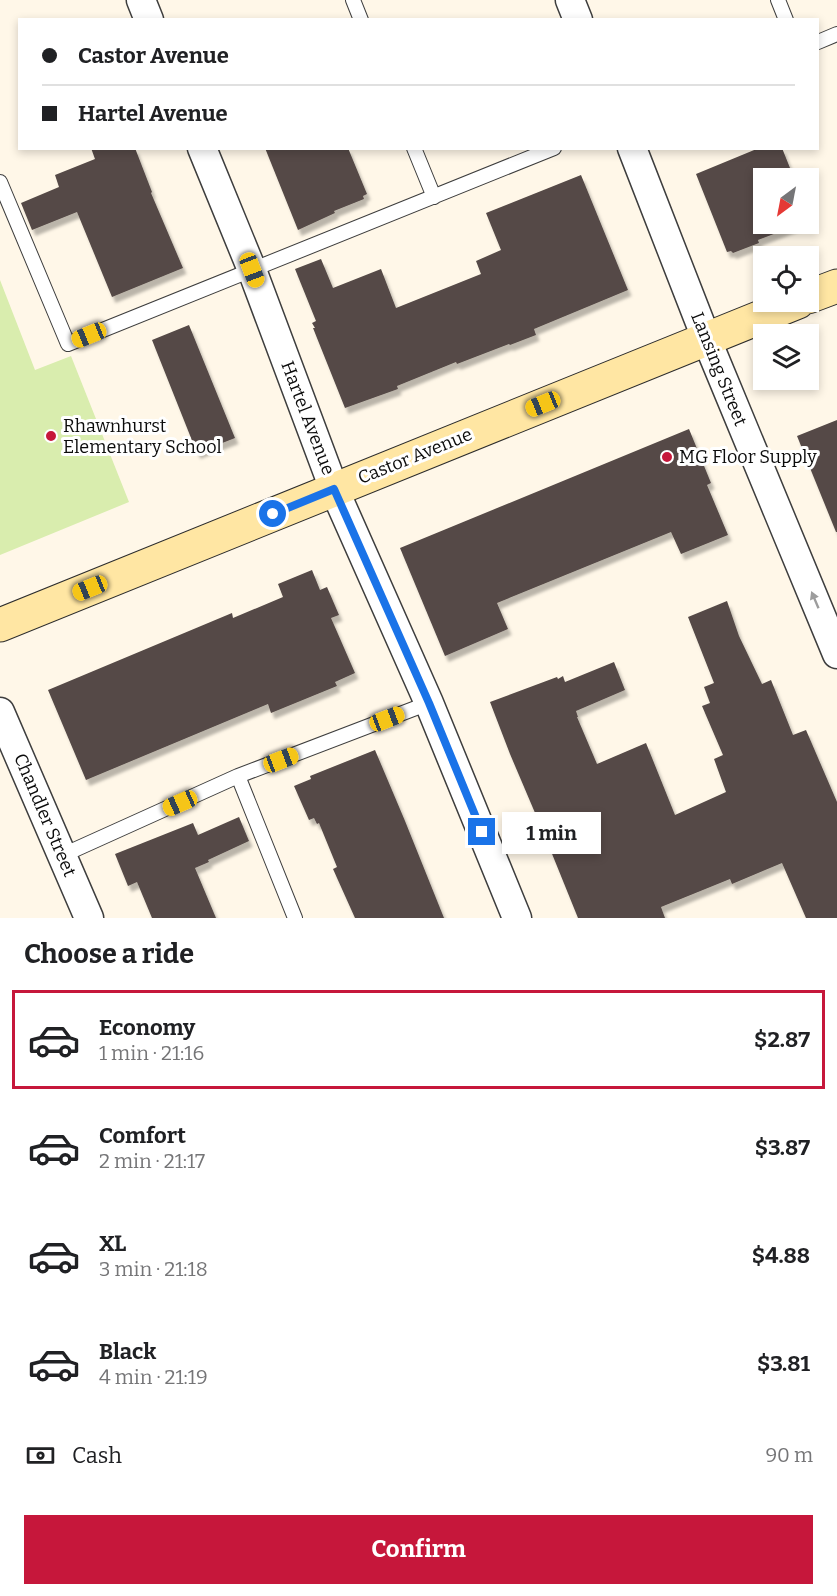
<!DOCTYPE html>
<meta charset="utf-8">
<style>
body{margin:0;font-family:Bitter,serif;background:#f6f6f6;color:#202124;height:100vh;display:flex;flex-direction:column;font-size:22px;white-space:nowrap}
*{box-sizing:border-box;margin:0}
p{font-size:20px;color:#757577}
.icon{flex:none;width:33px;height:33px;fill:none;stroke:currentColor;stroke-width:2;stroke-linecap:round;stroke-linejoin:round}
.map{position:relative;height:918px;overflow:hidden}
.sheet{display:flex;flex-direction:column;background:#fff;flex:1}
.sheet>*{flex:none}
.hud{position:absolute;left:18px;top:18px;width:801px;height:132px;border-radius:0px;box-shadow:0 3px 9px #0003;display:grid;align-content:center;height:132px;padding:0 24px;background:#fff}
.needle{width:39px;rotate:212deg}
.tools{position:absolute;left:753px;top:168px;display:grid;gap:12px}
.tools a{display:grid;place-items:center;width:66px;height:66px;border-radius:0px;background:#fff;box-shadow:0 3px 9px #0003;font-size:30px}
.end{position:absolute;width:27px;height:27px;margin:-14px;border:8px solid #1a73e8;background:#fff;box-shadow:0 0 0 3px #fff}
.from{border-radius:50%}
.bubble{position:absolute;height:42px;border-radius:0px;background:#fff;box-shadow:0 3px 9px #0003;font-size:20px;font-weight:700;line-height:42px;text-align:center}
.car{position:absolute;width:18px;height:36px;margin:-18px -9px;border-radius:8px;box-shadow:0 0 4px 2px #0007;background:linear-gradient(#f5c518 24%,#345 0 40%,#f5c518 0 76%,#345 0 86%,#f5c518 0)}
.hud b{display:flex;align-items:center;gap:21px;height:57px;font-size:22px}
.hud b+b{border-top:2px solid #e0e0e0}
.hud i{width:15px;height:15px;background:#202124}
ul{padding:0;list-style:none}
li{display:flex;align-items:center;gap:18px;height:99px;margin:0 12px 9px;padding:0 12px;border:3px solid transparent;border-radius:0px}
li div{flex:1}
li b{display:block;font-size:22px}
li em{font-style:normal;font-weight:700}
li.active{border-color:#c6173b}
li>.icon{width:54px;height:54px;stroke-width:1.5}
h2{padding:0 24px;font-size:27px;line-height:72px}
.pay{display:flex;align-items:center;gap:15px;height:66px;padding:0 24px;font-size:22px}
.pay p{margin-inline-start:auto}
.primary-button{display:flex;gap:12px;margin-top:auto;padding:12px 24px}
.primary-button a{flex:1;height:69px;border-radius:0px;background:#c6173b;color:#fff;font-size:24px;font-weight:700;line-height:69px;text-align:center}
.map>svg:first-child{display:block}
.green{fill:#d9edae}
.building{fill:#544946;filter:url(#shadow)}
.lines{fill:none;stroke-linecap:round;stroke-linejoin:round}
.service-casing{stroke:#3e3e3e;stroke-width:16}
.minor-casing{stroke:#3e3e3e;stroke-width:31}
.secondary-casing{stroke:#2d2d2d;stroke-width:35}
.service{stroke:#fff;stroke-width:14}
.minor{stroke:#fff;stroke-width:28}
.secondary{stroke:#ffe6a3;stroke-width:33}
.oneway{fill:#9d9d9d}
.route{stroke:#1a73e8;stroke-width:8}
.poi-dot{fill:#c6173b;stroke:#fff;stroke-width:2}
.labels{text-anchor:middle;stroke-width:6;stroke-linejoin:round;paint-order:stroke}
.street-label{font-size:18px;fill:#0b0b0b;stroke:#fff}
.poi-label{font-size:18px;fill:#0b0b0b;stroke:#fff;text-anchor:start}
</style>
<div class="map">
<svg width="837" height="918" viewBox="0 0 837 918">
<defs>
<filter id="shadow"><feDropShadow dx="3.5" dy="6" stdDeviation="1.5" flood-color="#0004"/></filter>
</defs>
<rect width="100%" height="100%" fill="#fff7e8"/>
<!-- green -->
<path class="green" d="M 0,280 L 35,370 L 71,356 L 129,502 L 0,555 Z"/>
<!-- building -->
<path class="building" d="M 91,148 L 135,148 L 152,192 L 151,193 L 183,268 L 112,297 L 77,212 L 32,230 L 21,203 L 59,187 L 55,175 L 95,159 Z
M 265,148 L 348,148 L 367,194 L 363,196 L 364,199 L 334,211 L 335,213 L 298,230 Z
M 759,148 L 782,148 L 794,178 L 764,178 L 764,224 L 800,224 L 758,240 L 759,243 L 733,253 L 731,251 L 727,252 L 696,174 Z
M 581,175 L 628,290 L 534,329 L 536,335 L 510,345 L 509,344 L 457,364 L 456,362 L 397,386 L 398,389 L 345,408 L 313,328 L 315,328 L 312,323 L 316,321 L 295,269 L 321,259 L 333,288 L 381,269 L 396,308 L 481,274 L 476,261 L 501,250 L 486,213 Z
M 189,325 L 235,438 L 197,453 L 152,340 Z
M 837,420 L 837,532 L 836,532 L 797,436 Z
M 689,429 L 711,483 L 707,485 L 728,535 L 681,554 L 671,532 L 497,603 L 508,629 L 445,656 L 400,548 Z
M 312,570 L 320,590 L 327,587 L 339,615 L 331,618 L 355,673 L 335,682 L 337,686 L 271,713 L 268,704 L 86,780 L 48,690 L 232,613 L 233,618 L 283,597 L 278,584 Z
M 727,601 L 739,636 L 762,684 L 771,680 L 793,735 L 806,730 L 837,802 L 837,918 L 806,918 L 782,863 L 732,884 L 730,879 L 661,907 L 665,918 L 578,918 L 544,834 L 510,754 L 490,702 L 557,677 L 558,679 L 563,676 L 565,682 L 614,662 L 625,690 L 576,711 L 578,717 L 577,717 L 597,764 L 646,743 L 675,815 L 726,792 L 714,759 L 723,755 L 702,706 L 710,703 L 704,687 L 714,683 L 688,617 Z
M 375,750 L 405,821 L 444,918 L 355,918 L 333,869 L 337,867 L 319,823 L 317,824 L 314,818 L 309,820 L 294,786 L 311,779 L 310,776 Z
M 239,817 L 249,841 L 208,860 L 209,862 L 195,868 L 216,918 L 152,918 L 137,882 L 128,886 L 115,854 L 193,823 L 198,835 Z"/>
<g class="lines">
<defs>
<path id="service" d="M 353,0 L 361,20
M 778,0 L 786,20
M 818,42 L 837,34
M 414,148 L 434,197
M 0,182 L 68,344 L 554,148
M 238,776 L 295,918
M 63,855 L 238,776 L 429,703"/>
<path id="minor" d="M 141,0 L 149,20
M 570,0 L 578,20
M 202,148 L 252,270 L 334,489 L 429,703 L 517,918
M 632,148 L 706,338 L 837,654
M 0,712 L 89,918"/>
<path id="secondary" d="M 808,297 L 837,286
M 0,625 L 798,302"/>
</defs>
<!-- service casing -->
<use href="#service" class="service-casing"/>
<!-- minor casing -->
<use href="#minor" class="minor-casing"/>
<!-- secondary casing -->
<use href="#secondary" class="secondary-casing"/>
<!-- service -->
<use href="#service" class="service"/>
<!-- minor -->
<use href="#minor" class="minor"/>
<!-- secondary -->
<use href="#secondary" class="secondary"/>
</g>
<!-- one-way arrows -->
<defs><path id="oneway-solid" d="M-6-.8H1V-3.2L6.5 0L1 3.2V.8H-6Z" transform="scale(1.5)"/></defs>
<use class="oneway" href="#oneway-solid" transform="translate(815 600) rotate(-113)"/>
<g class="lines">
<!-- route -->
<path class="route" d="M 273,514 L 334,489 L 429,703 L 482,832"/>
</g>
<!-- markers -->
<g class="poi-dot">
<circle cx="51" cy="436" r="6"/>
<circle cx="667" cy="457" r="6"/>
</g>
<g class="labels">
<!-- street labels -->
<g class="street-label">
<text transform="translate(719 369) rotate(68)" y="6">Lansing Street</text>
<text transform="translate(308 418) rotate(69)" y="6">Hartel Avenue</text>
<text transform="translate(415 456) rotate(-22)" y="6">Castor Avenue</text>
<text transform="translate(45 815) rotate(67)" y="6">Chandler Street</text>
</g>
<!-- poi labels -->
<g class="poi-label">
<text x="63" y="432">Rhawnhurst<tspan x="63" dy="21">Elementary School</tspan></text>
<text x="679" y="463">MG Floor Supply</text>
</g>
</g>
</svg>
<div class="tools">
<a><svg class="needle" viewBox="-14 -14 28 28"><path d="M0-13l5 13h-10z" fill="#e53935"/><path d="M0 13l5-13h-10z" fill="#757577"/></svg></a>
<a><svg class="icon" aria-label="locate" viewBox="0 0 24 24"><circle cx="12" cy="12" r="6"/><path d="M12 2v4M12 18v4M2 12h4M18 12h4"/></svg></a>
<a><svg class="icon" aria-label="layers" viewBox="0 0 24 24"><path d="M12 4l9 5-9 5-9-5zM3 14l9 5 9-5"/></svg></a>
</div>
<i class="end from" style="left:273px;top:514px"></i>
<i class="end" style="left:482px;top:832px"></i>
<div class="bubble" style="left:502px;top:812px;width:99px">1 min</div>
<i class="car" style="left:252px;top:270px;rotate:159deg"></i>
<i class="car" style="left:89px;top:335px;rotate:248deg"></i>
<i class="car" style="left:543px;top:404px;rotate:248deg"></i>
<i class="car" style="left:90px;top:588px;rotate:248deg"></i>
<i class="car" style="left:387px;top:719px;rotate:69deg"></i>
<i class="car" style="left:281px;top:760px;rotate:69deg"></i>
<i class="car" style="left:180px;top:803px;rotate:246deg"></i>
<div class="hud">
<b><i class="from"></i>Castor Avenue</b>
<b><i></i>Hartel Avenue</b>
</div>
</div>
<section class="sheet">
<h2>Choose a ride</h2>
<ul>
<li class="active"><svg class="icon" aria-label="car" viewBox="0 0 24 24"><path d="M5 17H2v-5l4-1 3-4h7l3 4 3 1v5h-3M9 17h6M6 11h13"/><circle cx="7" cy="17" r="2"/><circle cx="17" cy="17" r="2"/></svg><div><b>Economy</b><p>1 min · 21:16</p></div><em>$2.87</em></li>
<li><svg class="icon" aria-label="car" viewBox="0 0 24 24"><path d="M5 17H2v-5l4-1 3-4h7l3 4 3 1v5h-3M9 17h6M6 11h13"/><circle cx="7" cy="17" r="2"/><circle cx="17" cy="17" r="2"/></svg><div><b>Comfort</b><p>2 min · 21:17</p></div><em>$3.87</em></li>
<li><svg class="icon" aria-label="car" viewBox="0 0 24 24"><path d="M5 17H2v-5l4-1 3-4h7l3 4 3 1v5h-3M9 17h6M6 11h13"/><circle cx="7" cy="17" r="2"/><circle cx="17" cy="17" r="2"/></svg><div><b>XL</b><p>3 min · 21:18</p></div><em>$4.88</em></li>
<li><svg class="icon" aria-label="car" viewBox="0 0 24 24"><path d="M5 17H2v-5l4-1 3-4h7l3 4 3 1v5h-3M9 17h6M6 11h13"/><circle cx="7" cy="17" r="2"/><circle cx="17" cy="17" r="2"/></svg><div><b>Black</b><p>4 min · 21:19</p></div><em>$3.81</em></li>
</ul>
<div class="pay"><svg class="icon" aria-label="cash" viewBox="0 0 24 24"><path d="M3 7h18v10H3z"/><circle cx="12" cy="12" r="2"/></svg>Cash<p>90 m</p></div>
<div class="primary-button"><a>Confirm</a></div>
</section>
